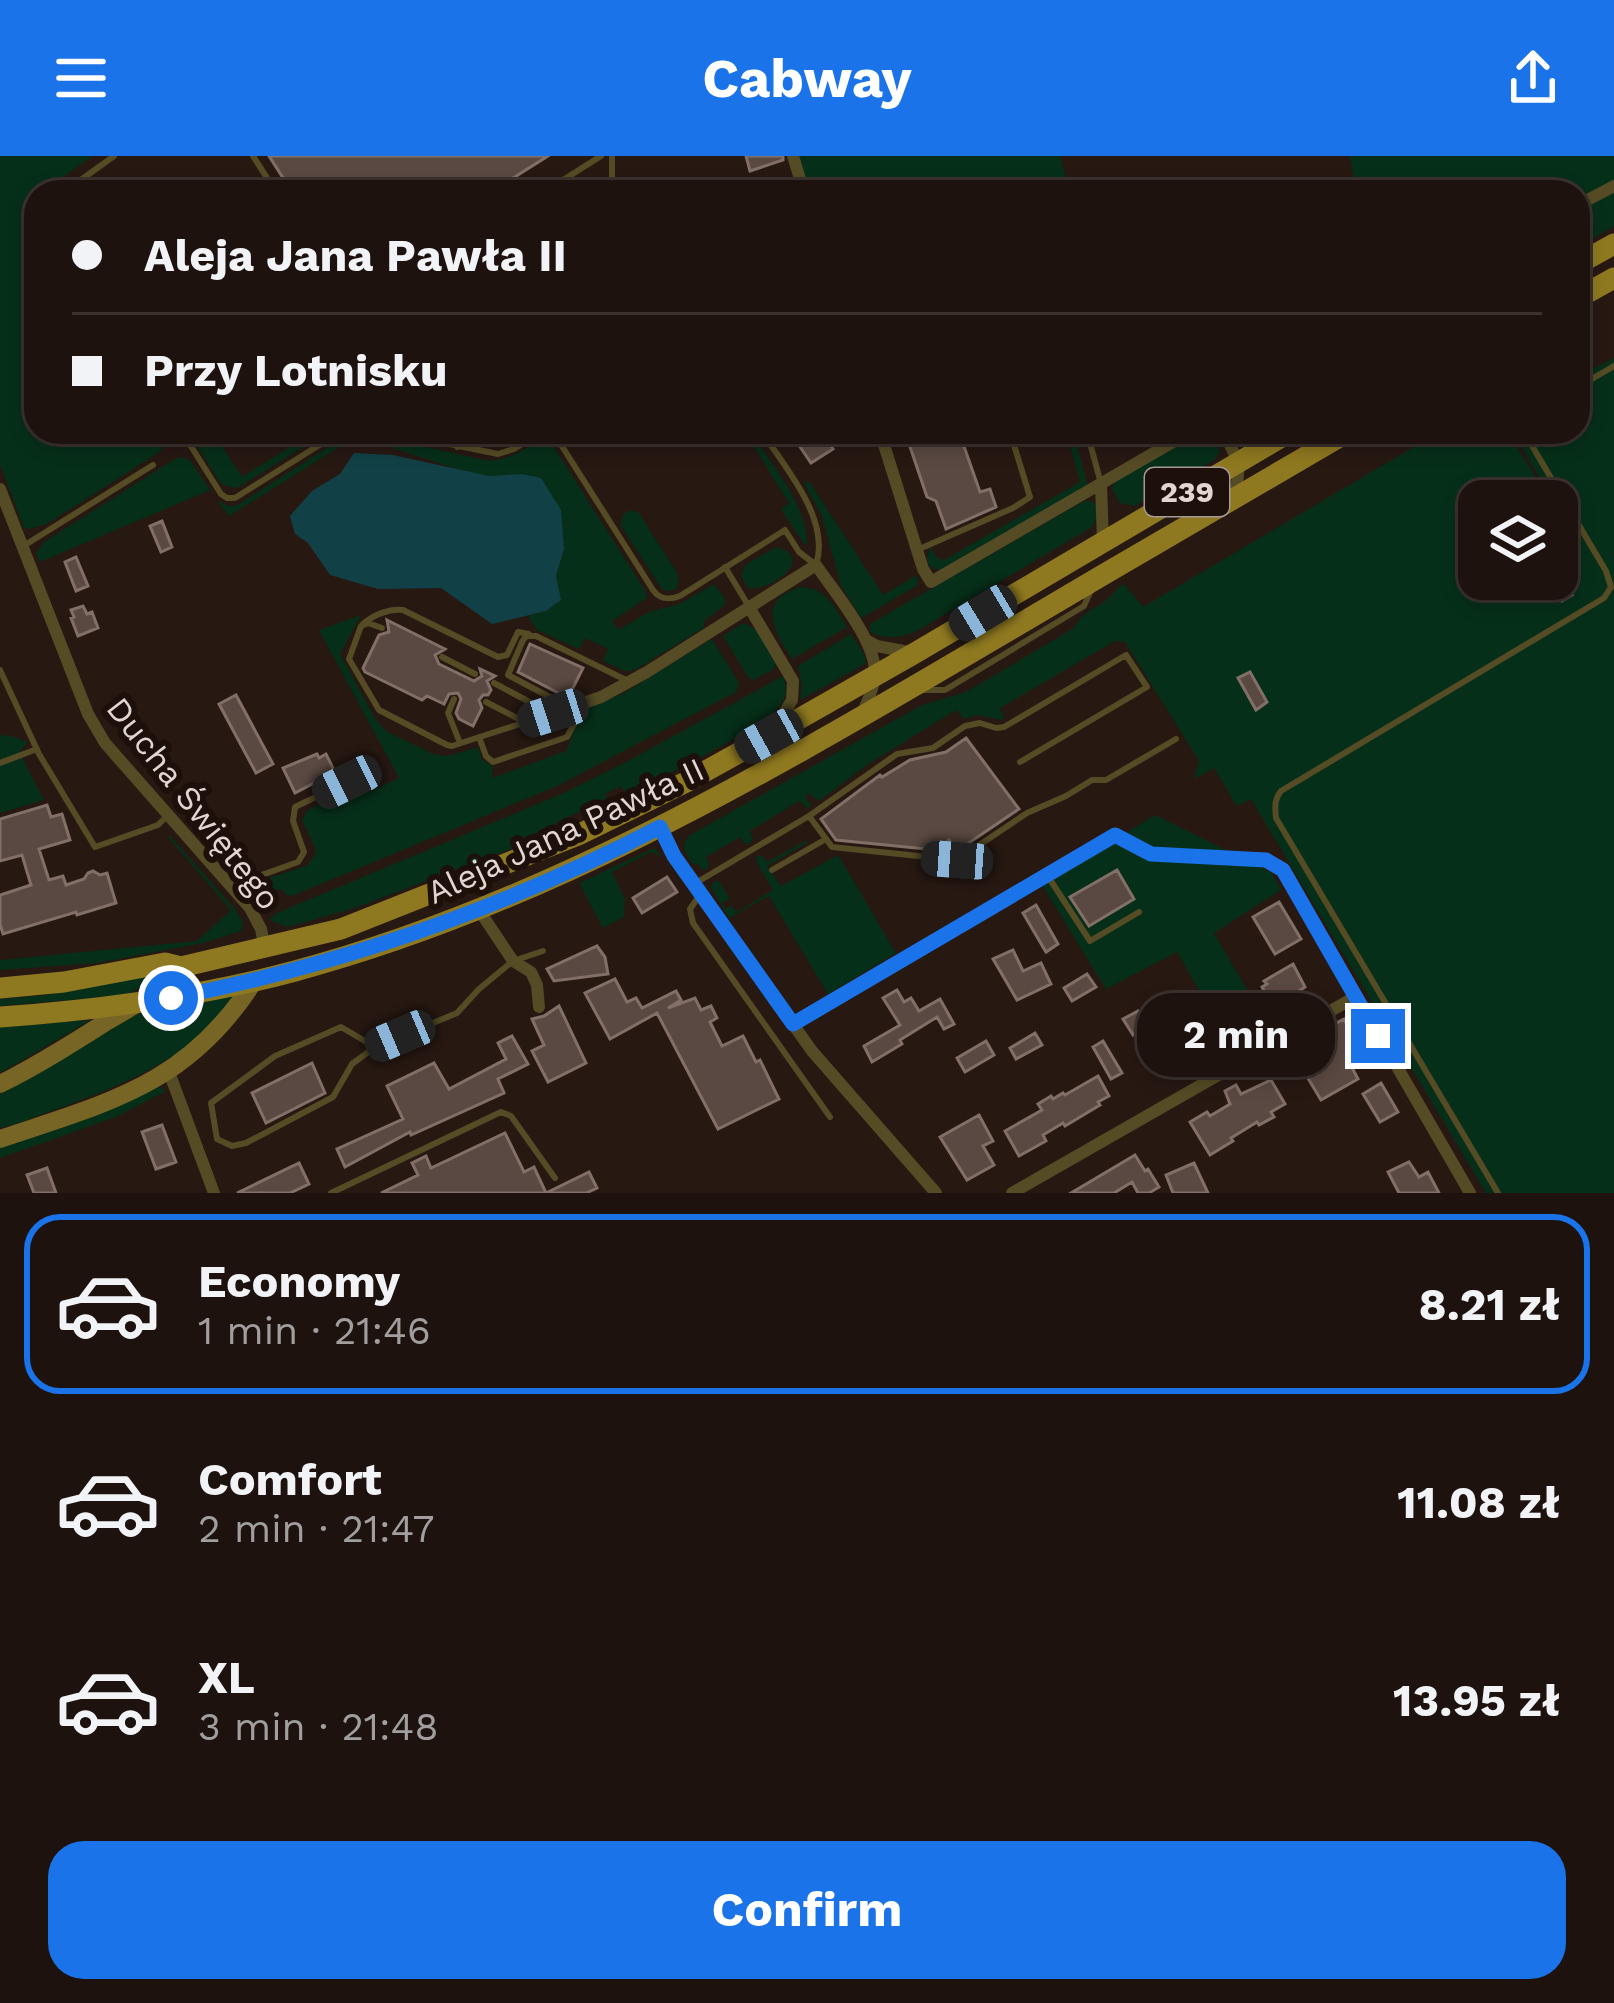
<!DOCTYPE html>
<meta charset="utf-8">
<style>
body{margin:0;font-family:"Work Sans",sans-serif;background:#251b17;color:#f1f3f6;height:100vh;display:flex;flex-direction:column;font-size:45px;white-space:nowrap}
*{box-sizing:border-box;margin:0}
p{font-size:39px;color:#a09e9e}
.icon{flex:none;width:66px;height:66px;fill:none;stroke:currentColor;stroke-width:2;stroke-linecap:round;stroke-linejoin:round}
.map{position:relative;height:1037px;overflow:hidden}
.sheet{display:flex;flex-direction:column;background:#1d120e;flex:1}
.sheet>*{flex:none}
.banner{position:absolute;left:24px;top:24px;width:1566px;height:264px;border-radius:36px;box-shadow:0 6px 18px #0003,0 0 0 3px #3b322e;display:grid;align-content:center;height:264px;padding:0 48px;background:#1d120e}
.tools{position:absolute;left:1458px;top:324px;display:grid;gap:24px}
.tools a{display:grid;place-items:center;width:120px;height:120px;border-radius:24px;background:#1d120e;box-shadow:0 6px 18px #0003,0 0 0 3px #3b322e;font-size:60px}
.end{position:absolute;width:54px;height:54px;margin:-27px;border:15px solid #1a73e8;background:#fff;box-shadow:0 0 0 6px #fff}
.from{border-radius:50%}
.bubble{position:absolute;height:84px;border-radius:36px;background:#1d120e;box-shadow:0 6px 18px #0003,0 0 0 3px #3b322e;font-size:39px;font-weight:700;line-height:84px;text-align:center}
.car{position:absolute;width:36px;height:72px;margin:-36px -18px;border-radius:15px;box-shadow:0 0 9px 3px #0007;background:linear-gradient(#222 24%,#8ab4d8 0 40%,#222 0 76%,#8ab4d8 0 86%,#222 0)}
.banner b{display:flex;align-items:center;gap:42px;height:114px;font-size:45px}
.banner b+b{border-top:3px solid #3b322e}
.banner i{width:30px;height:30px;background:#f1f3f6}
ul{padding:21px 0 0;list-style:none}
li{display:flex;align-items:center;gap:36px;height:180px;margin:0 24px 18px;padding:0 24px;border:6px solid transparent;border-radius:36px}
li div{flex:1}
li b{display:block;font-size:45px}
li em{font-style:normal;font-weight:700}
li.current{border-color:#1a73e8}
li>.icon{width:108px;height:108px;stroke-width:1.5}
.action{display:flex;gap:24px;margin-top:auto;padding:24px 48px}
.action a{flex:1;height:138px;border-radius:36px;background:#1a73e8;color:#fff;font-size:48px;font-weight:700;line-height:138px;text-align:center}
header{display:flex;justify-content:space-between;align-items:center;height:156px;padding:0 48px;background:#1a73e8;color:#fff;font-size:54px;font-weight:700}
.map>svg:first-child{display:block}
.green{fill:#062f19}
.water{fill:#114146}
.building{fill:#5a4942;stroke:#826f67;stroke-width:3}
.lines{fill:none;stroke-linecap:round;stroke-linejoin:round}
.service{stroke:#554b25;stroke-width:6}
.minor{stroke:#554b25;stroke-width:12}
.secondary{stroke:#766524;stroke-width:18}
.primary{stroke:#8f7920;stroke-width:21}
.route{stroke:#1a73e8;stroke-width:15}
.labels{text-anchor:middle;stroke-width:12;stroke-linejoin:round;paint-order:stroke}
.shield{fill:#1d0f09;stroke:#a69a96;stroke-width:3}
.shield-label{font-size:30px;font-weight:bold;fill:#e1d6d2}
.street-label{font-size:33px;fill:#e1d6d2;stroke:#1d0f09}
</style>
<header><svg class="icon" aria-label="menu" viewBox="0 0 24 24"><path d="M4 6h16M4 12h16M4 18h16"/></svg>Cabway<svg class="icon" aria-label="share" viewBox="0 0 24 24"><path d="M12 15V3M7 8l5-5 5 5M5 13v7h14v-7"/></svg></header>
<div class="map">
<svg width="1614" height="1037" viewBox="0 0 1614 1037">
<rect width="100%" height="100%" fill="#271812"/>
<!-- green -->
<path class="green" d="M 0,0 L 93,0 L 41,36 L 36,36 L 36,39 L 26,47 L 36,63 L 36,276 L 167,276 L 161,295 L 47,368 L 28,373 L 24,372 L 0,308 Z
M 798,0 L 1060,0 L 1070,36 L 809,36 Z
M 1350,0 L 1614,0 L 1614,24 L 1578,43 L 1578,36 L 1356,36 Z
M 1614,34 L 1614,70 L 1578,91 L 1578,54 Z
M 1614,202 L 1614,1037 L 1486,1037 L 1251,643 L 1237,650 L 1214,612 L 1194,623 L 1199,605 L 1125,486 L 1115,485 L 1000,552 L 1004,561 L 1001,564 L 977,559 L 964,563 L 956,554 L 867,609 L 819,645 L 808,637 L 805,641 L 811,649 L 808,653 L 799,645 L 750,675 L 753,683 L 750,688 L 744,687 L 740,681 L 706,701 L 709,708 L 707,713 L 702,714 L 699,709 L 692,707 C 685,697 679,689 690,679 L 922,549 L 966,536 L 1074,472 C 1084,453 1096,454 1110,441 C 1114,436 1118,431 1124,428 L 1143,451 L 1439,276 L 1508,276 L 1550,345 L 1479,345 L 1479,423 L 1557,423 L 1557,357 L 1573,380 L 1557,352 L 1557,345 L 1553,345 L 1513,276 L 1578,276 L 1578,221 Z
M 188,276 L 212,276 L 242,321 L 304,282 L 301,276 L 312,276 L 313,280 L 308,288 L 237,332 L 222,329 Z
M 745,276 L 750,276 C 772,309 806,346 807,388 L 804,388 L 781,353 L 789,347 Z
M 1066,276 L 1073,276 L 1088,330 L 941,415 L 929,410 L 927,402 L 931,391 L 936,401 L 944,404 L 1080,326 Z
M 1211,276 L 1220,296 L 1214,304 L 1135,350 L 1120,347 L 1112,333 L 1115,324 L 1199,277 Z
M 354,278 L 366,278 L 490,305 C 516,303 532,284 550,285 L 646,436 L 647,442 L 612,465 L 618,474 L 649,456 L 679,448 L 714,428 L 724,441 L 725,449 L 703,466 L 705,471 L 635,514 L 625,515 L 603,505 L 608,493 L 585,482 L 579,493 L 537,474 L 528,460 L 546,455 L 561,444 L 556,420 L 564,393 L 521,318 L 489,320 L 467,316 L 364,283 L 344,288 L 229,360 L 217,344 L 228,350 L 236,350 L 341,283 Z
M 178,301 L 190,304 L 210,334 L 40,406 L 36,397 L 44,386 Z
M 809,325 L 883,439 L 917,419 L 918,429 L 861,462 L 841,430 L 822,360 L 804,327 Z
M 1084,345 L 1091,345 L 1096,349 L 1098,358 L 1092,371 L 915,476 C 898,482 886,484 870,476 L 870,468 Z
M 631,354 L 639,357 L 677,417 L 679,427 L 675,434 L 667,435 L 662,433 L 621,370 L 623,358 Z
M 776,391 C 817,401 772,436 748,432 L 741,421 L 745,409 Z
M 801,431 C 826,432 835,451 847,471 L 792,503 C 774,475 755,444 801,431 Z
M 361,459 L 340,498 L 376,564 L 386,575 L 433,598 L 447,600 L 478,591 L 482,604 L 493,610 L 492,622 L 566,595 L 582,554 L 624,537 L 712,483 L 739,527 L 736,536 L 557,630 L 294,739 L 288,740 L 281,733 L 249,740 L 245,733 L 251,728 L 306,710 L 314,701 L 316,693 L 302,664 L 307,655 L 345,633 L 364,638 L 399,622 L 319,474 Z
M 743,467 L 755,473 L 776,506 L 774,513 L 753,524 L 748,521 L 723,480 Z
M 851,478 L 865,499 L 865,508 L 800,544 L 802,530 L 798,510 Z
M 783,520 C 786,529 788,538 782,547 C 768,571 656,624 626,639 L 621,630 L 606,637 L 606,643 L 521,684 L 521,689 L 352,753 L 287,771 L 269,764 L 277,757 L 559,639 L 628,605 Z
M 0,579 L 12,580 L 28,586 L 19,596 L 44,644 L 0,657 Z
M 1155,659 L 1272,717 L 1281,734 L 1214,777 L 1272,876 L 1236,899 L 1177,796 L 1106,833 L 1042,729 Z
M 167,680 L 170,680 L 235,753 L 243,766 L 241,775 L 203,787 L 97,807 L 0,814 L 0,804 L 197,785 L 231,754 Z
M 807,684 L 807,687 L 767,710 L 781,730 L 838,699 L 896,797 L 828,838 L 769,740 L 729,762 L 710,730 L 715,725 L 719,725 L 730,743 L 722,747 L 725,753 L 732,750 L 737,756 L 773,734 L 757,707 L 757,700 L 762,700 L 767,706 Z
M 654,692 L 663,701 L 651,696 L 612,716 L 625,743 L 624,761 L 603,772 L 579,727 Z
M 160,818 L 128,839 L 0,850 L 0,843 L 46,839 Z
M 237,838 C 198,900 120,930 54,954 C 36,960 17,969 0,972 L 0,938 C 49,915 91,881 139,858 Z
M 91,864 L 0,917 L 0,871 Z
M 159,931 L 166,935 L 116,961 L 0,1002 L 0,992 L 151,932 Z"/>
<!-- water -->
<path class="water" d="M 354,297 L 393,299 L 489,320 L 521,318 L 541,322 L 561,354 L 564,393 L 556,420 L 561,444 L 546,455 L 492,468 L 441,432 L 378,433 L 330,419 L 308,387 L 295,378 L 290,360 L 312,335 L 340,318 Z"/>
<!-- building -->
<path class="building" d="M 269,0 L 548,0 L 491,36 L 292,36 Z
M 746,0 L 783,0 L 783,4 L 750,15 Z
M 790,276 L 847,276 L 847,280 L 828,285 L 833,293 L 811,307 Z
M 905,276 L 959,276 L 980,336 L 990,333 L 996,351 L 946,373 L 936,345 L 927,341 Z
M 162,365 L 172,391 L 161,396 L 150,370 Z
M 76,401 L 88,430 L 76,435 L 65,406 Z
M 1557,414 L 1572,439 L 1562,445 L 1550,423 L 1557,423 Z
M 83,450 L 87,458 L 92,456 L 98,472 L 78,480 L 71,462 L 74,461 L 71,454 Z
M 387,464 L 445,493 L 435,499 L 439,508 L 474,525 L 482,520 L 480,513 L 495,520 L 487,525 L 491,534 L 488,539 L 483,539 L 479,544 L 482,552 L 473,570 L 459,563 L 456,557 L 461,543 L 458,537 L 449,538 L 444,548 L 427,540 L 422,544 L 365,516 L 363,512 L 379,479 L 389,476 Z
M 530,488 L 583,512 L 568,542 L 518,516 Z
M 1250,516 L 1267,546 L 1256,554 L 1238,522 Z
M 236,539 L 273,608 L 256,617 L 219,548 Z
M 966,582 L 1019,653 L 957,695 L 949,684 L 936,694 L 836,684 L 821,663 L 880,619 L 882,621 L 910,604 L 946,596 Z
M 317,598 L 319,602 L 326,598 L 335,616 L 295,637 L 283,612 Z
M 47,649 L 51,661 L 62,658 L 70,684 L 39,693 L 49,724 L 63,720 L 66,729 L 84,723 L 88,717 L 93,715 L 100,719 L 107,717 L 116,747 L 77,759 L 76,756 L 3,778 L 0,768 L 0,739 L 31,729 L 22,699 L 0,705 L 0,663 Z
M 1117,714 L 1134,743 L 1089,770 L 1070,741 Z
M 667,721 L 677,736 L 642,757 L 633,742 Z
M 1279,746 L 1301,783 L 1275,798 L 1253,761 Z
M 1036,749 L 1058,788 L 1046,796 L 1023,757 Z
M 597,790 L 605,801 L 608,818 L 554,825 L 547,813 Z
M 1013,794 L 1023,815 L 1041,807 L 1051,828 L 1017,844 L 993,803 Z
M 1293,808 L 1305,831 L 1296,837 L 1300,844 L 1281,855 L 1277,848 L 1273,850 L 1262,831 L 1267,828 L 1264,825 Z
M 1087,818 L 1096,831 L 1072,845 L 1064,832 Z
M 615,823 L 627,846 L 636,842 L 642,852 L 676,835 L 681,844 L 668,852 L 695,842 L 701,854 L 711,850 L 717,862 L 710,866 L 722,890 L 743,880 L 756,906 L 760,904 L 779,943 L 718,973 L 657,857 L 610,883 L 585,837 Z
M 897,834 L 904,846 L 911,842 L 919,855 L 940,843 L 954,868 L 944,873 L 937,861 L 900,884 L 902,888 L 872,906 L 864,890 L 900,869 L 883,842 Z
M 559,850 L 586,907 L 548,926 L 532,895 L 544,889 L 532,863 L 544,860 Z
M 1138,855 L 1147,871 L 1133,879 L 1123,863 Z
M 1206,858 L 1223,888 L 1201,902 L 1183,871 Z
M 1171,863 L 1181,883 L 1164,892 L 1152,873 Z
M 1344,863 L 1348,871 L 1351,869 L 1366,898 L 1349,906 L 1358,923 L 1321,944 L 1297,904 L 1332,883 L 1327,872 Z
M 1035,877 L 1042,889 L 1016,903 L 1010,892 Z
M 512,880 L 528,908 L 498,923 L 504,937 L 411,979 L 410,976 L 345,1011 L 337,993 L 403,963 L 387,930 L 434,907 L 449,933 L 506,903 L 498,887 Z
M 986,885 L 994,899 L 965,916 L 957,902 Z
M 1103,885 L 1122,917 L 1111,923 L 1093,891 Z
M 312,907 L 325,937 L 266,967 L 252,937 Z
M 1098,920 L 1109,940 L 1098,946 L 1100,949 L 1065,970 L 1063,967 L 1043,979 L 1046,985 L 1019,1000 L 1005,975 L 1042,954 L 1038,948 L 1051,940 L 1053,943 L 1063,937 L 1065,939 Z
M 1271,924 L 1285,948 L 1271,956 L 1274,961 L 1259,969 L 1257,966 L 1231,982 L 1233,985 L 1210,999 L 1190,966 L 1207,956 L 1210,960 L 1230,948 L 1225,935 L 1236,929 L 1241,938 Z
M 1381,927 L 1398,956 L 1380,966 L 1363,938 Z
M 979,959 L 993,985 L 983,990 L 994,1009 L 967,1024 L 940,981 Z
M 162,969 L 176,1006 L 156,1013 L 142,976 Z
M 505,977 L 524,1016 L 534,1011 L 546,1037 L 589,1016 L 597,1032 L 586,1037 L 381,1037 L 418,1019 L 412,1007 L 426,1000 L 431,1012 Z
M 1135,999 L 1145,1015 L 1148,1013 L 1159,1031 L 1149,1037 L 1138,1037 L 1132,1026 L 1114,1037 L 1071,1037 Z
M 1409,1006 L 1419,1021 L 1428,1016 L 1439,1037 L 1399,1037 L 1388,1016 Z
M 299,1007 L 309,1028 L 290,1037 L 237,1037 Z
M 1194,1007 L 1208,1037 L 1173,1037 L 1166,1019 Z
M 47,1012 L 56,1037 L 34,1037 L 27,1019 Z"/>
<g class="lines">
<!-- service -->
<path class="service" d="M 253,0 L 276,36
M 612,0 L 612,36
M 64,36 L 114,0
M 544,36 L 601,0
M 1578,231 L 1614,210
M 182,276 L 221,338 L 227,342 L 235,342 L 340,276
M 391,276 L 498,298 L 514,293 L 541,276
M 447,276 L 457,291
M 553,276 L 653,434 C 660,444 669,444 680,440 L 785,374 L 799,396 L 816,409 C 831,363 785,312 762,276
M 1087,276 L 1100,324
M 25,389 L 153,309
M 917,394 L 1013,352 L 1030,341 L 1010,276
M 725,411 L 748,449
M 363,468 C 373,459 390,452 403,454 L 498,501 L 507,499 L 518,476 L 529,478
M 382,472 L 368,467 L 361,470 L 349,503 L 379,554 L 447,589 L 452,590 L 575,550 L 574,568 L 567,581 L 493,606 L 486,600 L 479,581
M 442,501 L 475,518
M 0,514 L 39,598 L 95,691 L 158,669 L 167,660
M 494,527 L 552,558
M 922,534 L 945,534 L 1084,450 L 1091,434
M 454,543 L 448,557 L 460,587
M 486,546 L 525,566
M 564,552 L 561,547 L 508,519 L 523,484 L 527,480 L 536,480 L 626,524
M 1020,606 L 1147,531 L 1126,499 L 1004,571 L 996,572 L 980,567 L 965,570 L 933,592 L 897,598 L 809,660 L 832,691 L 957,704 L 1027,657 L 1066,640 L 1092,624 L 1106,624 L 1176,583
M 0,607 L 37,593
M 772,714 L 826,683
M 1049,722 L 1090,785 L 1139,756
M 694,728 L 809,660
M 231,730 L 298,706 L 304,696 L 293,665 L 295,651 L 347,626
M 699,740 L 690,753 L 693,767 L 830,961
M 375,891 L 341,871 L 275,900 L 211,947 L 217,983 L 232,990 L 246,987 L 333,941 L 352,908 L 375,891 L 457,857 L 479,833 L 513,805 L 543,795
M 331,1037 L 501,956 L 511,960 L 555,1022
M 1498,1037 L 1276,662 C 1275,651 1274,644 1281,635 L 1604,442 L 1611,431 L 1606,415 L 1528,283 L 1527,276"/>
<!-- minor -->
<path class="minor" d="M 793,0 L 804,36
M 1578,49 L 1614,30
M 880,276 L 923,413 L 931,426 L 1190,276
M 1223,276 C 1238,302 1243,312 1233,342
M 1101,328 L 1103,386
M 0,333 L 88,558 L 105,587 L 250,752 L 261,773 L 265,792
M 749,451 L 793,525 L 792,544 L 776,571
M 866,484 L 877,490 L 914,497
M 575,550 L 601,541 L 647,516 L 816,409 C 835,437 877,486 875,519 C 874,532 868,544 863,556
M 660,671 L 674,701 L 812,895 L 936,1037
M 479,754 L 513,805 L 531,816 L 537,829 L 539,851
M 793,868 L 1115,679 L 1151,698 L 1266,704 L 1283,714 L 1288,722 L 1470,1037
M 169,916 L 214,1037
M 1012,1037 L 1355,841"/>
<!-- secondary -->
<path class="secondary" d="M 0,928 C 37,910 71,888 106,866 C 132,850 163,836 181,811
M 0,983 C 109,946 188,929 254,825"/>
<!-- primary -->
<path class="primary" d="M 1578,108 L 1614,88
M 1578,142 L 1614,122
M 0,832 L 64,826 L 165,807 L 181,811 L 341,773 L 578,679 L 686,626 L 769,580 L 915,497 L 1290,276
M 0,861 C 100,854 198,841 295,815 C 533,751 746,629 957,505 C 1087,428 1217,352 1348,276"/>
</g>
<g class="lines">
<!-- route -->
<path class="route" d="M 171,842 C 342,809 505,752 660,671 L 674,700 L 793,868 L 1115,679 L 1151,698 L 1266,704 L 1283,714 L 1378,880"/>
</g>
<g class="labels">
<!-- shield labels -->
<rect class="shield" x="1145" y="312" width="84" height="48" rx="9"/>
<g class="shield-label">
<text x="1187" y="346">239</text>
</g>
<!-- street labels -->
<g class="street-label">
<text transform="translate(194 647) rotate(52)" y="12">Ducha Świętego</text>
<text transform="translate(565 674) rotate(-25)" y="12">Aleja Jana Pawła II</text>
</g>
</g>
</svg>
<div class="tools">
<a><svg class="icon" aria-label="layers" viewBox="0 0 24 24"><path d="M12 4l9 5-9 5-9-5zM3 14l9 5 9-5"/></svg></a>
</div>
<i class="end from" style="left:171px;top:842px"></i>
<i class="end" style="left:1378px;top:880px"></i>
<div class="bubble" style="left:1137px;top:837px;width:198px">2 min</div>
<i class="car" style="left:983px;top:457px;rotate:239deg"></i>
<i class="car" style="left:553px;top:557px;rotate:252deg"></i>
<i class="car" style="left:769px;top:580px;rotate:241deg"></i>
<i class="car" style="left:347px;top:626px;rotate:244deg"></i>
<i class="car" style="left:957px;top:704px;rotate:274deg"></i>
<i class="car" style="left:400px;top:880px;rotate:247deg"></i>
<div class="banner">
<b><i class="from"></i>Aleja Jana Pawła II</b>
<b><i></i>Przy Lotnisku</b>
</div>
</div>
<section class="sheet">
<ul>
<li class="current"><svg class="icon" aria-label="car" viewBox="0 0 24 24"><path d="M5 17H2v-5l4-1 3-4h7l3 4 3 1v5h-3M9 17h6M6 11h13"/><circle cx="7" cy="17" r="2"/><circle cx="17" cy="17" r="2"/></svg><div><b>Economy</b><p>1 min · 21:46</p></div><em>8.21 zł</em></li>
<li><svg class="icon" aria-label="car" viewBox="0 0 24 24"><path d="M5 17H2v-5l4-1 3-4h7l3 4 3 1v5h-3M9 17h6M6 11h13"/><circle cx="7" cy="17" r="2"/><circle cx="17" cy="17" r="2"/></svg><div><b>Comfort</b><p>2 min · 21:47</p></div><em>11.08 zł</em></li>
<li><svg class="icon" aria-label="car" viewBox="0 0 24 24"><path d="M5 17H2v-5l4-1 3-4h7l3 4 3 1v5h-3M9 17h6M6 11h13"/><circle cx="7" cy="17" r="2"/><circle cx="17" cy="17" r="2"/></svg><div><b>XL</b><p>3 min · 21:48</p></div><em>13.95 zł</em></li>
</ul>
<div class="action"><a>Confirm</a></div>
</section>
